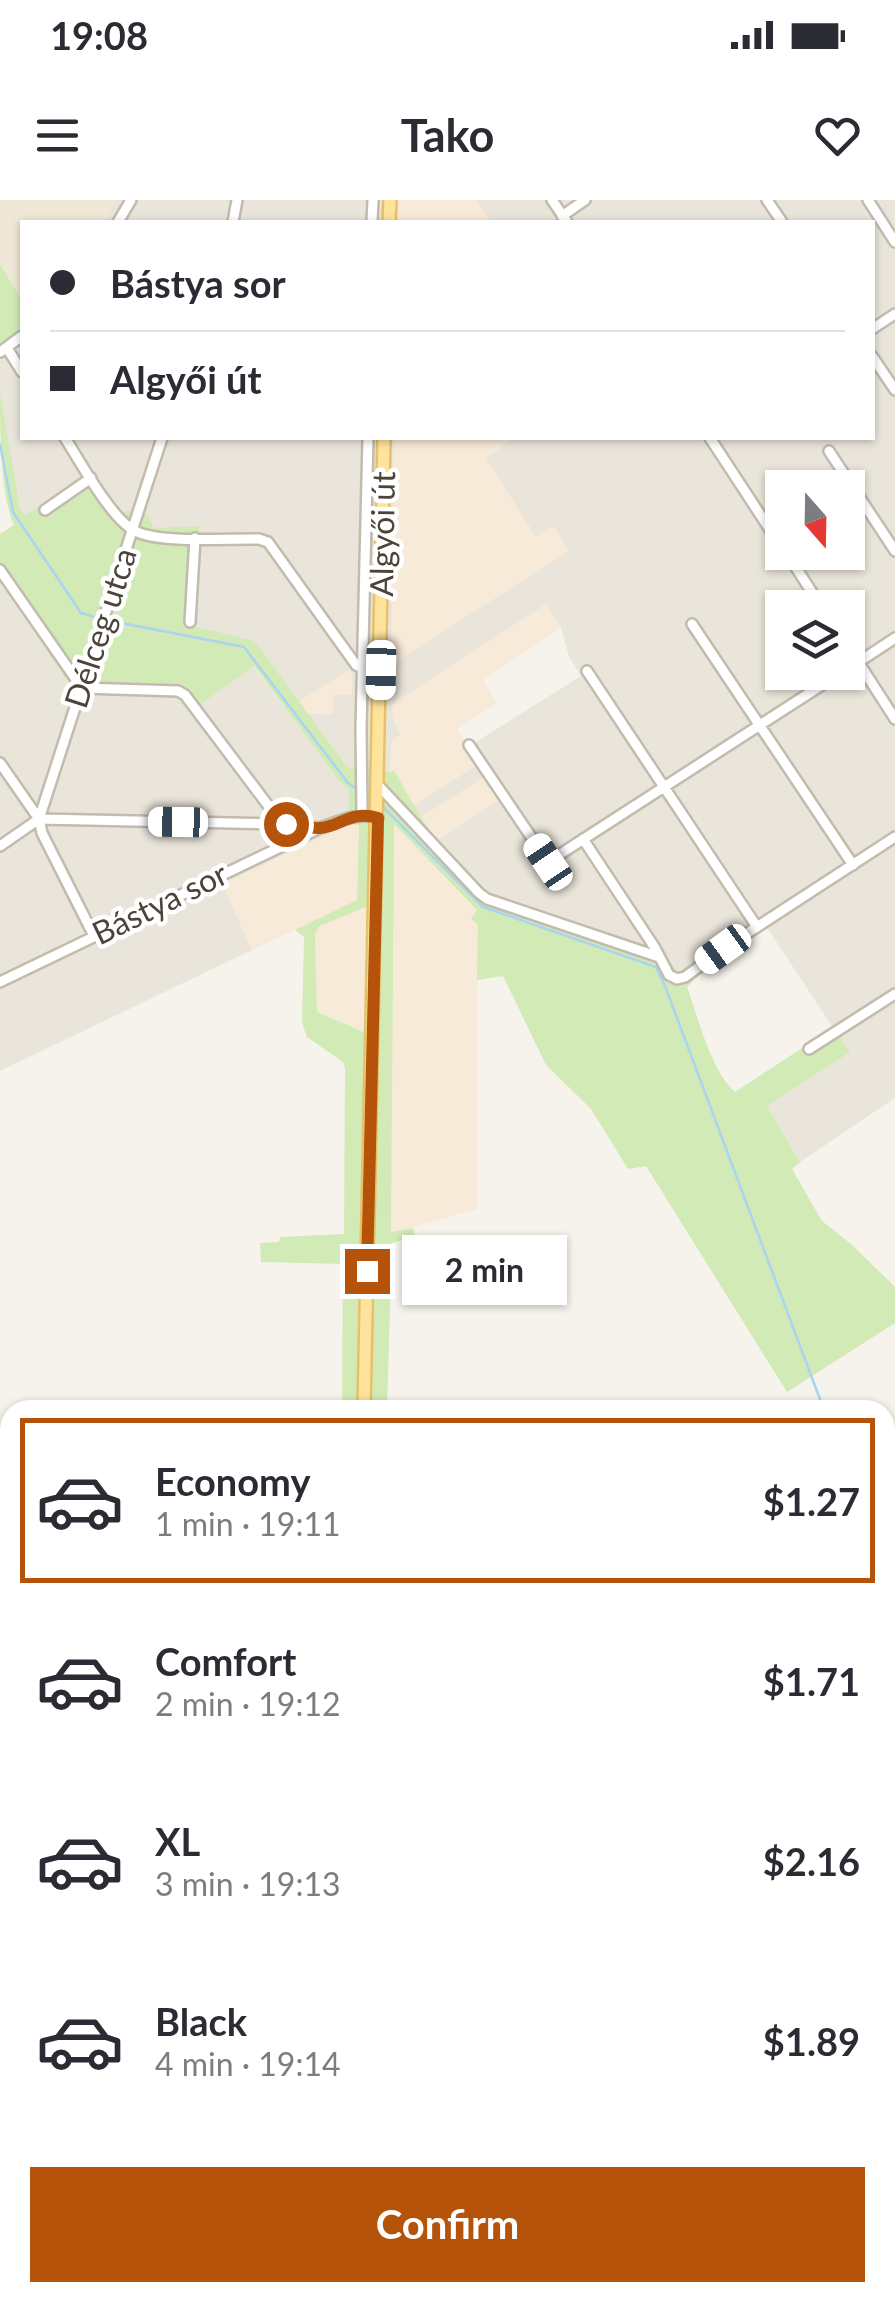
<!DOCTYPE html>
<meta charset="utf-8">
<style>
body{margin:0;font-family:Lato,sans-serif;background:#f2f2f3;color:#2b2b33;height:100vh;display:flex;flex-direction:column;font-size:38px;white-space:nowrap}
*{box-sizing:border-box;margin:0}
p{font-size:32px;color:#7c7c81}
.icon{flex:none;width:55px;height:55px;fill:none;stroke:currentColor;stroke-width:2;stroke-linecap:round;stroke-linejoin:round}
.map{position:relative;flex:1;overflow:hidden}
.panel{position:absolute;left:0px;top:1200px;width:895px;height:902px;display:flex;flex-direction:column;background:#fff;border-radius:30px 30px 0 0;box-shadow:0 2px 8px #0004}
.panel>*{flex:none}
.hud{position:absolute;left:20px;top:20px;width:855px;height:220px;border-radius:0px;box-shadow:0 2px 8px #0004;display:grid;align-content:center;height:220px;padding:0 30px;background:#fff}
.needle{width:65px;rotate:160deg}
.fabs{position:absolute;left:765px;top:270px;display:grid;gap:20px}
.fabs a{display:grid;place-items:center;width:100px;height:100px;border-radius:0px;background:#fff;box-shadow:0 2px 8px #0004;font-size:50px}
.end{position:absolute;width:45px;height:45px;margin:-22px;border:12px solid #b45309;background:#fff;box-shadow:0 0 0 5px #fff}
.from{border-radius:50%}
.bubble{position:absolute;height:70px;border-radius:0px;background:#fff;box-shadow:0 2px 8px #0004;font-size:32px;font-weight:700;line-height:70px;text-align:center}
.car{position:absolute;width:30px;height:60px;margin:-30px -15px;border-radius:12px;box-shadow:0 0 8px 2px #0007;background:linear-gradient(#fff 24%,#345 0 40%,#fff 0 76%,#345 0 86%,#fff 0)}
.hud b{display:flex;align-items:center;gap:35px;height:95px;font-size:38px}
.hud b+b{border-top:2px solid #e1e1e2}
.hud i{width:25px;height:25px;background:#2b2b33}
ul{padding:18px 0 0;list-style:none}
li{display:flex;align-items:center;gap:30px;height:165px;margin:0 20px 15px;padding:0 10px;border:5px solid transparent;border-radius:0px}
li div{flex:1}
li b{display:block;font-size:38px}
li em{font-style:normal;font-weight:700}
li.active{border-color:#b45309}
li>.icon{width:90px;height:90px;stroke-width:1.5}
.action{display:flex;gap:20px;margin-top:auto;padding:20px 30px}
.action a{flex:1;height:115px;border-radius:0px;background:#b45309;color:#fff;font-size:40px;font-weight:700;line-height:115px;text-align:center}
.status{display:flex;justify-content:space-between;align-items:center;height:70px;padding:0 50px;background:#fff;direction:ltr}
.status svg{height:28px;fill:currentColor}
header{display:flex;justify-content:space-between;align-items:center;height:130px;padding:0 30px;background:#fff;font-size:45px;font-weight:700}
.map>svg:first-child{display:block}
.residential{fill:#eae5da;fill-rule:evenodd}
.commercial{fill:#f7ead8}
.education{fill:#efe8d6}
.green{fill:#d2eab5;fill-rule:evenodd}
.lines{fill:none;stroke-linecap:round;stroke-linejoin:round}
.stream{stroke:#a9d4f2;stroke-width:2.5}
.minor-casing{stroke:#c2bbae;stroke-width:14}
.major-casing{stroke:#e6c16a;stroke-width:16}
.highway-casing{stroke:#e0a43c;stroke-width:19}
.minor{stroke:#fff;stroke-width:9}
.major{stroke:#ffe39c;stroke-width:11}
.highway{stroke:#ffcf6e;stroke-width:14}
.route{stroke:#b45309;stroke-width:12}
.labels{text-anchor:middle;stroke-width:9;stroke-linejoin:round;paint-order:stroke}
.street-label{font-size:32px;fill:#4b4439;stroke:#fff}
</style>
<div class="status"><b>19:08</b><svg viewBox="0 0 49 12"><path d="M0 12V9h3v3zM5 12V6h3v6zM10 12V3h3v9zM15 12V0h3v12zM26 1h20v11H26zM47 4h2v5h-2z"/></svg></div>
<header><svg class="icon" aria-label="menu" viewBox="0 0 24 24"><path d="M4 6h16M4 12h16M4 18h16"/></svg>Tako<svg class="icon" aria-label="heart" viewBox="0 0 24 24"><path d="M12 20l-8-8c-3-5 5-10 8-4 3-6 11-1 8 4z"/></svg></header>
<div class="map">
<svg width="895" height="2102" viewBox="0 0 895 2102">
<rect width="100%" height="100%" fill="#f6f3ec"/>
<!-- residential -->
<path class="residential" d="M 116,0 L 397,0 L 397,22 L 104,22 Z
M 475,0 L 895,0 L 895,898 L 800,962 L 767,906 L 849,852 L 762,720 L 677,772 L 654,752 L 484,691 L 474,683 L 437,640 L 498,600 L 484,578 L 421,617 L 413,606 L 478,564 L 468,547 L 581,476 L 569,457 L 561,428 L 546,404 L 393,519 L 401,535 L 392,541 L 390,572 L 347,567 L 307,514 L 333,514 L 333,494 L 350,470 L 298,502 L 255,441 L 194,426 L 154,328 L 121,313 L 26,315 L 19,309 L 0,191 L 0,143 L 22,129 L 22,238 L 394,238 L 392,465 L 536,338 L 485,258 L 514,238 L 872,238 L 872,22 L 491,22 ZM 782,288 L 848,288 L 848,352 L 782,352 ZM 782,408 L 848,408 L 848,472 L 782,472 Z
M 0,379 L 77,494 L 253,466 L 339,581 L 349,590 L 349,609 L 338,616 L 350,624 L 223,684 L 252,750 L 0,871 Z"/>
<!-- commercial -->
<path class="commercial" d="M 397,0 L 475,0 L 491,22 L 397,22 Z
M 394,238 L 514,238 L 486,258 L 536,337 L 554,326 L 569,351 L 391,465 Z
M 546,404 L 561,428 L 483,480 L 497,503 L 457,529 L 479,563 L 413,606 L 394,571 L 390,572 L 392,541 L 401,534 L 393,519 L 392,504 Z
M 349,470 L 352,474 L 352,494 L 333,495 L 333,514 L 307,514 L 298,502 Z
M 484,577 L 499,600 L 437,640 L 421,617 Z
M 393,623 L 477,710 L 472,719 L 478,725 L 478,1009 L 391,1033 Z
M 350,624 L 359,625 L 357,701 L 252,750 L 222,684 Z
M 368,706 L 365,832 L 317,812 L 315,734 L 320,726 Z"/>
<!-- education -->
<path class="education" d="M 0,0 L 116,0 L 104,22 L 22,22 L 22,100 L 0,64 Z"/>
<!-- green -->
<path class="green" d="M 0,64 L 22,100 L 22,129 L 0,143 Z
M 0,191 L 20,309 L 26,315 L 93,271 L 121,313 L 131,310 L 147,314 L 154,328 L 199,326 L 194,426 L 255,441 L 347,567 L 390,572 L 394,570 C 417,613 445,659 484,691 L 654,751 L 661,748 L 677,772 L 761,719 L 766,727 L 714,760 L 687,787 C 698,817 711,871 735,892 L 833,828 L 850,852 L 767,906 L 800,962 L 792,969 L 822,1021 L 851,1044 L 895,1087 L 895,1123 L 787,1192 L 646,966 L 628,969 L 591,909 L 546,865 L 503,776 L 477,780 L 478,725 L 471,719 L 477,710 L 394,624 L 391,1032 L 413,1028 L 415,1036 L 392,1043 L 387,1210 L 340,1210 L 340,1205 L 316,1210 L 297,1210 L 342,1201 L 343,1064 L 261,1062 L 260,1043 L 279,1042 L 280,1037 L 344,1034 L 345,868 L 343,862 L 307,837 L 302,823 L 304,737 L 295,730 L 357,700 L 359,625 L 350,624 L 337,616 L 349,609 L 349,590 L 339,581 L 254,466 L 192,510 L 181,495 L 76,494 L 0,379 L 0,334 L 14,325 C 0,294 0,230 0,191 ZM 368,706 L 365,832 L 364,832 L 317,812 L 315,734 L 320,726 Z
M 885,1639 L 895,1656 L 895,2102 L 410,2102 L 497,2092 L 885,2092 Z
M 0,1682 L 10,1692 L 10,2092 L 406,2092 L 406,2102 L 0,2102 Z"/>
<g class="lines">
<!-- stream -->
<path class="stream" d="M 0,244 L 13,312 L 81,413 L 98,418
M 106,420 L 244,447 L 348,583 L 360,591
M 383,607 L 483,707 L 656,767 L 665,786 L 824,1210
M 885,1317 L 895,1332
M 0,1772 L 10,1771"/>
<defs>
<path id="minor" d="M 552,0 L 567,22
M 767,0 L 782,22
M 868,0 L 895,42
M 562,16 L 585,0
M 118,22 L 131,0
M 233,22 L 237,0
M 372,22 L 373,0
M 872,129 L 895,114
M 7,148 L 22,172
M 0,152 L 22,136
M 872,156 L 895,190
M 65,238 C 80,261 111,319 135,331 C 160,344 229,338 259,339 L 268,342 L 356,465 L 364,469 L 381,470
M 710,238 L 782,348
M 829,251 L 895,351
M 45,310 L 91,278
M 786,352 L 822,408
M 0,370 L 82,488 L 178,491 L 185,495 L 282,624
M 190,422 L 195,338
M 692,424 L 853,665
M 848,446 L 895,519
M 848,469 L 895,438
M 587,471 L 757,727
M 469,545 L 548,662 L 842,472
M 0,563 L 39,619 L 42,633 L 94,736
M 379,586 L 479,693 L 487,699 L 659,757
M 362,616 L 361,528 L 368,238
M 39,619 L 162,238
M 583,639 L 655,748 L 669,775 L 677,779 L 685,777 L 723,749 L 895,637
M 0,646 L 39,619 L 282,624 L 319,628
M 0,782 L 320,628 C 339,621 357,612 378,618
M 809,849 L 895,794
M 0,1413 L 10,1407
M 323,2102 L 323,2092"/>
<path id="major" d="M 389,22 L 390,0
M 364,1210 L 384,238
M 342,2102 L 343,2092
M 352,2102 L 352,2092"/>
<path id="highway" d="M 0,1798 L 10,1797
M 885,1805 L 895,1805
M 0,1811 L 10,1810
M 885,1818 L 895,1818"/>
</defs>
<!-- minor casing -->
<use href="#minor" class="minor-casing"/>
<!-- major casing -->
<use href="#major" class="major-casing"/>
<!-- highway casing -->
<use href="#highway" class="highway-casing"/>
<!-- minor -->
<use href="#minor" class="minor"/>
<!-- major -->
<use href="#major" class="major"/>
<!-- highway -->
<use href="#highway" class="highway"/>
</g>
<g class="lines">
<!-- route -->
<path class="route" d="M 286,624 C 297,625 310,629 320,628 C 342,626 350,610 378,618 L 367,1071"/>
</g>
<g class="labels">
<!-- street labels -->
<g class="street-label">
<text transform="translate(383 334) rotate(-89)" y="11">Algyői út</text>
<text transform="translate(101 428) rotate(-72)" y="11">Délceg utca</text>
<text transform="translate(160 704) rotate(-26)" y="11">Bástya sor</text>
</g>
</g>
</svg>
<div class="fabs">
<a><svg class="needle" viewBox="-14 -14 28 28"><path d="M0-13l5 13h-10z" fill="#e53935"/><path d="M0 13l5-13h-10z" fill="#7c7c81"/></svg></a>
<a><svg class="icon" aria-label="layers" viewBox="0 0 24 24"><path d="M12 4l9 5-9 5-9-5zM3 14l9 5 9-5"/></svg></a>
</div>
<i class="end from" style="left:286px;top:624px"></i>
<i class="end" style="left:367px;top:1071px"></i>
<div class="bubble" style="left:402px;top:1035px;width:165px">2 min</div>
<i class="car" style="left:381px;top:470px;rotate:181deg"></i>
<i class="car" style="left:178px;top:622px;rotate:271deg"></i>
<i class="car" style="left:548px;top:662px;rotate:326deg"></i>
<i class="car" style="left:723px;top:749px;rotate:234deg"></i>
<div class="hud">
<b><i class="from"></i>Bástya sor</b>
<b><i></i>Algyői út</b>
</div>
<section class="panel">
<ul>
<li class="active"><svg class="icon" aria-label="car" viewBox="0 0 24 24"><path d="M5 17H2v-5l4-1 3-4h7l3 4 3 1v5h-3M9 17h6M6 11h13"/><circle cx="7" cy="17" r="2"/><circle cx="17" cy="17" r="2"/></svg><div><b>Economy</b><p>1 min · 19:11</p></div><em>$1.27</em></li>
<li><svg class="icon" aria-label="car" viewBox="0 0 24 24"><path d="M5 17H2v-5l4-1 3-4h7l3 4 3 1v5h-3M9 17h6M6 11h13"/><circle cx="7" cy="17" r="2"/><circle cx="17" cy="17" r="2"/></svg><div><b>Comfort</b><p>2 min · 19:12</p></div><em>$1.71</em></li>
<li><svg class="icon" aria-label="car" viewBox="0 0 24 24"><path d="M5 17H2v-5l4-1 3-4h7l3 4 3 1v5h-3M9 17h6M6 11h13"/><circle cx="7" cy="17" r="2"/><circle cx="17" cy="17" r="2"/></svg><div><b>XL</b><p>3 min · 19:13</p></div><em>$2.16</em></li>
<li><svg class="icon" aria-label="car" viewBox="0 0 24 24"><path d="M5 17H2v-5l4-1 3-4h7l3 4 3 1v5h-3M9 17h6M6 11h13"/><circle cx="7" cy="17" r="2"/><circle cx="17" cy="17" r="2"/></svg><div><b>Black</b><p>4 min · 19:14</p></div><em>$1.89</em></li>
</ul>
<div class="action"><a>Confirm</a></div>
</section>
</div>
